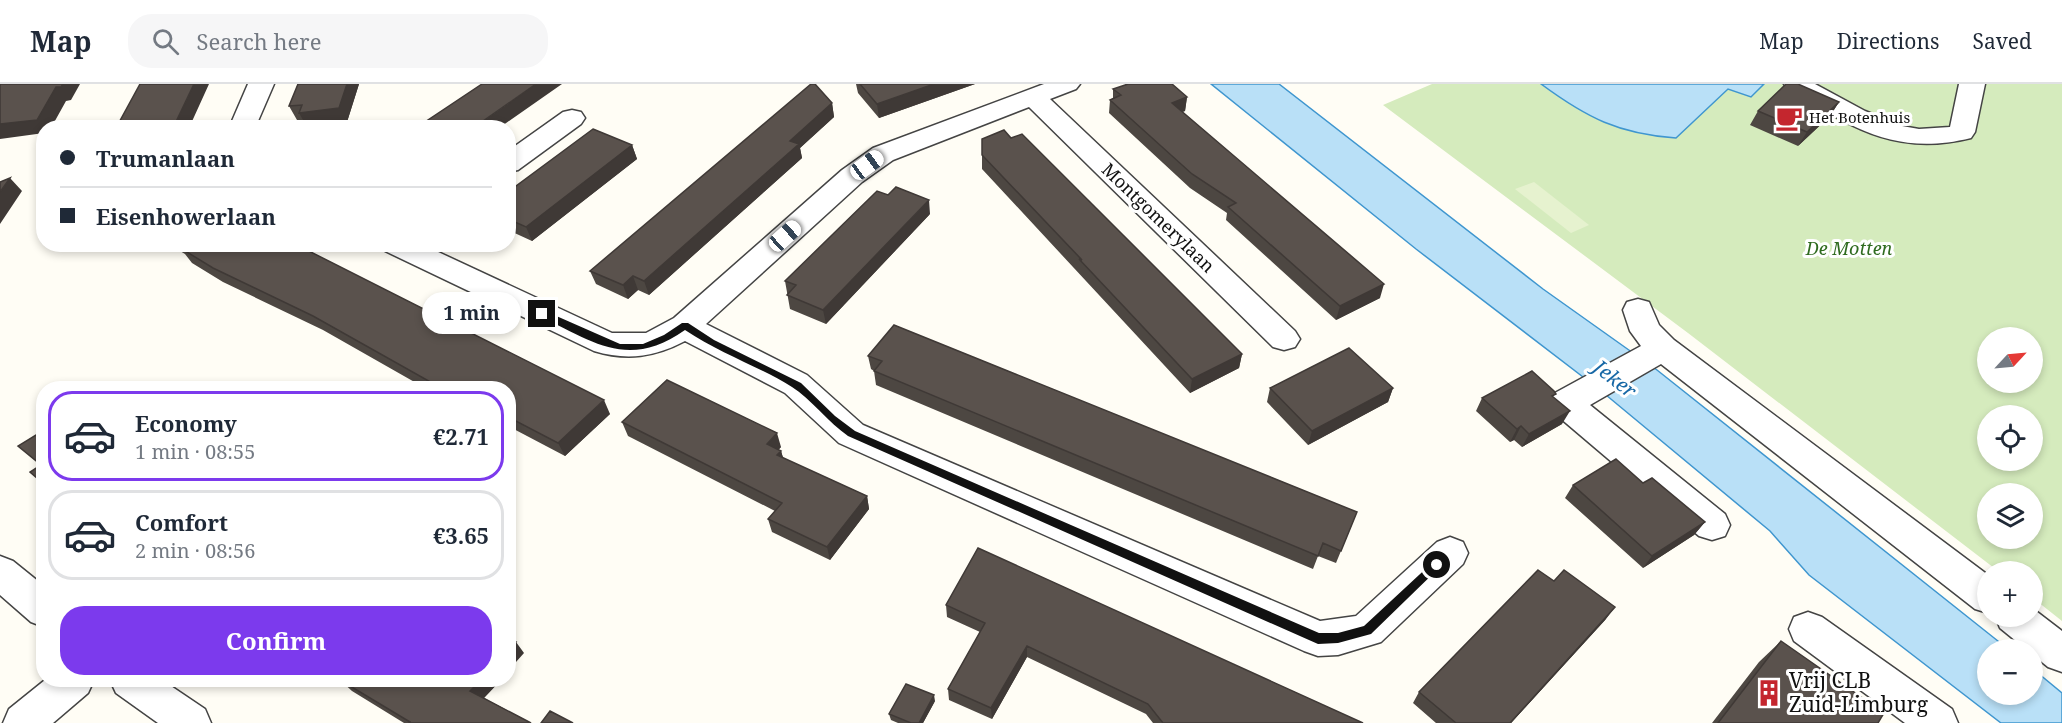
<!DOCTYPE html>
<meta charset="utf-8">
<style>
body{margin:0;font-family:"Noto Serif",serif;background:#f6f6f7;color:#1f2937;height:100vh;display:flex;flex-direction:column;font-size:22px;white-space:nowrap}
*{box-sizing:border-box;margin:0}
p{font-size:20px;color:#747a83}
.icon{flex:none;width:33px;height:33px;fill:none;stroke:currentColor;stroke-width:2;stroke-linecap:round;stroke-linejoin:round}
.map{position:relative;flex:1;overflow:hidden}
.panel{position:absolute;left:36px;top:297px;width:480px;height:306px;display:flex;flex-direction:column;background:#fff;border-radius:24px;box-shadow:0 3px 9px #0003}
.panel>*{flex:none}
.hud{position:absolute;left:36px;top:36px;width:480px;height:132px;border-radius:24px;box-shadow:0 3px 9px #0003;display:grid;align-content:center;height:132px;padding:0 24px;background:#fff}
.needle{width:39px;rotate:64deg}
.buttons{position:absolute;left:1977px;top:243px;display:grid;gap:12px}
.buttons a{display:grid;place-items:center;width:66px;height:66px;border-radius:50%;background:#fff;box-shadow:0 3px 9px #0003;font-size:30px}
.end{position:absolute;width:27px;height:27px;margin:-14px;border:8px solid #111;background:#fff;box-shadow:0 0 0 3px #fff}
.from{border-radius:50%}
.bubble{position:absolute;height:42px;border-radius:21px;background:#fff;box-shadow:0 3px 9px #0003;font-size:20px;font-weight:700;line-height:42px;text-align:center}
.car{position:absolute;width:18px;height:36px;margin:-18px -9px;border-radius:8px;box-shadow:0 0 4px 2px #0007;background:linear-gradient(#fff 24%,#345 0 40%,#fff 0 76%,#345 0 86%,#fff 0)}
.hud b{display:flex;align-items:center;gap:21px;height:57px;font-size:22px}
.hud b+b{border-top:2px solid #e0e1e3}
.hud i{width:15px;height:15px;background:#1f2937}
ul{padding:10px 0 0;list-style:none}
li{display:flex;align-items:center;gap:18px;height:90px;margin:0 12px 9px;padding:0 12px;border:3px solid #e0e1e3;border-radius:24px}
li div{flex:1}
li b{display:block;font-size:22px}
li em{font-style:normal;font-weight:700}
li.selected{border-color:#7c3aed}
li>.icon{width:54px;height:54px;stroke-width:1.5}
.primary-button{display:flex;gap:12px;margin-top:auto;padding:12px 24px}
.primary-button a{flex:1;height:69px;border-radius:24px;background:#7c3aed;color:#fff;font-size:24px;font-weight:700;line-height:69px;text-align:center}
header{display:flex;align-items:center;gap:36px;box-sizing:border-box;height:84px;padding:0 30px;background:#fff;border-bottom:2px solid #e0e1e3}
header strong{font-size:28px}
nav{display:flex;gap:33px;margin-inline-start:auto;font-size:21px}
.search{width:420px;height:54px;background:#f6f6f7;display:flex;align-items:center;gap:15px;box-sizing:border-box;padding:0 21px;border-radius:24px;color:#747a83;font-size:22px}
.map>svg:first-child{display:block}
.green{fill:#d5ebbd;fill-rule:evenodd}
.pitch{fill:#e6f2cf}
.water{fill:#b9e0f7;stroke:#3f96cf;stroke-width:1.5}
.lines{fill:none;stroke-linecap:round;stroke-linejoin:round}
.minor-casing{stroke:#444;stroke-width:3}
.minor{fill:#fff;fill-rule:evenodd}
.wall{fill:#4d4742}
.shaded-wall{fill:#3f3936}
.building{fill:#5a524d;stroke:#3f3936;stroke-width:1.5}
.route{fill:#111}
.labels{text-anchor:middle;stroke-width:6;stroke-linejoin:round;paint-order:stroke}
.far-poi-label{font-size:15px;fill:#111;stroke:#fff;text-anchor:start}
.street-label{font-size:18px;fill:#111;stroke:#fff}
.park-label{font-size:18px;font-style:italic;fill:#2f6b1f;stroke:#fff}
.water-label{font-size:20px;font-style:italic;fill:#1768a6;stroke:#fff}
.near-poi-label{font-size:21px;fill:#111;stroke:#fff;text-anchor:start}
</style>
<header>
<strong>Map</strong>
<div class="search"><svg class="icon" aria-label="search" viewBox="0 0 24 24"><circle cx="10" cy="10" r="6"/><path d="M15 15l6 6"/></svg>Search here</div>
<nav><a>Map</a><a>Directions</a><a>Saved</a></nav>
</header>
<div class="map">
<svg width="2062" height="639" viewBox="0 0 2062 639">
<rect width="100%" height="100%" fill="#fffdf5"/>
<!-- green -->
<path class="green" d="M 1432,0 L 2062,0 L 2062,537 L 2033,514 L 2032,488 L 1998,487 L 1688,249 L 1383,21 ZM 1988,254 L 2032,254 L 2032,298 L 1988,298 ZM 1988,332 L 2032,332 L 2032,376 L 1988,376 ZM 1988,410 L 2032,410 L 2032,454 L 1988,454 Z"/>
<!-- pitch -->
<path class="pitch" d="M 1534,98 L 1589,141 L 1571,149 L 1515,105 Z"/>
<!-- water -->
<path class="water" d="M 1211,0 L 1279,0 L 1543,205 L 1657,286 L 2008,565 L 1988,566 L 1988,610 L 2032,610 L 2033,585 L 2062,609 L 2062,639 L 2001,639 L 1809,491 L 1770,447 L 1600,306 L 1416,165 Z
M 1541,0 L 1764,0 L 1751,13 L 1728,5 L 1676,54 C 1619,50 1587,34 1541,0 Z"/>
<g class="lines">
<defs>
<path id="minor" d="M 248,0 L 274,0 L 255,44 L 229,44 Z
M 1044,0 L 1080,0 L 1076,5 L 1050,15 L 1295,247 L 1300,255 L 1295,263 L 1284,266 L 1273,263 L 1029,23 L 893,76 L 862,98 L 706,240 L 807,291 L 863,341 L 1320,537 L 1356,532 L 1437,458 L 1450,453 L 1463,458 L 1468,469 L 1463,480 L 1381,558 L 1338,571 L 1318,572 L 1304,567 L 839,359 L 785,309 L 685,257 C 655,273 627,277 594,267 L 385,167 L 381,160 L 421,160 L 612,249 L 646,249 L 674,234 L 842,86 L 873,64 Z
M 1784,0 L 1815,0 L 1865,27 L 1902,42 L 1919,45 L 1950,43 L 1959,0 L 1985,0 L 1975,48 L 1971,54 C 1895,73 1852,43 1788,5 Z
M 572,26 L 581,28 L 585,34 L 581,40 L 518,86 L 508,88 L 508,67 L 563,28 Z
M 1638,215 L 1649,218 L 1659,241 L 1674,256 L 1988,491 L 1988,529 L 1975,525 L 1661,280 L 1590,321 L 1725,430 L 1730,441 L 1725,452 L 1712,456 L 1699,452 L 1553,328 L 1549,319 L 1553,310 L 1641,262 L 1630,247 L 1623,226 L 1627,218 Z
M 0,472 L 13,477 L 44,502 L 44,543 L 31,538 L 0,511 Z
M 2032,524 L 2062,547 L 2062,588 L 2048,583 L 2032,570 L 2032,566 L 2027,566 L 2000,544 L 1995,532 L 2032,532 Z
M 1808,528 L 1822,533 L 1952,625 L 1958,639 L 1905,639 L 1794,557 L 1789,545 L 1794,533 Z
M 45,596 L 94,596 L 88,609 L 53,639 L 3,639 L 9,625 Z
M 110,596 L 162,596 L 205,625 L 211,639 L 158,639 L 116,609 Z"/>
</defs>
<!-- minor casing -->
<use href="#minor" class="minor-casing"/>
<!-- minor -->
<use href="#minor" class="minor"/>
</g>
<!-- wall -->
<path class="wall" d="M 298,0 L 359,0 L 347,38 L 307,43 L 303,36 L 297,36 L 289,22 Z
M 856,0 L 975,0 L 879,34 L 858,9 Z
M 1113,5 L 1187,13 L 1185,27 L 1182,28 L 1380,214 L 1336,236 L 1226,136 L 1227,129 L 1190,104 L 1109,29 L 1110,16 L 1113,14 Z
M 1839,18 L 1830,32 L 1798,62 L 1750,41 L 1758,27 Z
M 832,19 L 834,33 L 800,64 L 802,74 L 649,211 L 638,206 L 628,215 L 596,200 L 590,187 Z
M 1011,54 L 1242,270 L 1239,284 L 1190,309 L 982,85 L 982,71 Z
M 632,61 L 637,75 L 532,157 L 508,146 L 508,108 Z
M 930,130 L 826,240 L 790,225 L 785,197 Z
M 172,160 L 295,160 L 610,330 L 565,372 L 508,342 L 508,304 L 425,304 L 323,246 L 223,198 L 192,179 L 185,170 L 175,164 Z
M 868,272 L 1357,428 L 1336,479 L 1318,472 L 1313,485 L 876,301 L 874,287 L 871,285 Z
M 1270,304 L 1393,304 L 1388,318 L 1308,361 L 1267,318 Z
M 1482,314 L 1554,314 L 1562,340 L 1522,363 L 1514,356 L 1510,358 L 1476,327 Z
M 622,338 L 781,363 L 778,366 L 781,367 L 783,374 L 867,412 L 869,425 L 830,476 L 772,448 L 768,435 L 775,427 L 628,352 Z
M 1573,401 L 1705,438 L 1694,451 L 1643,484 L 1565,414 Z
M 946,521 L 1363,639 L 1153,639 L 1146,630 L 1027,573 L 992,635 L 949,616 L 948,605 L 980,548 L 947,533 Z
M 1606,535 L 1511,639 L 1436,639 L 1413,619 L 1419,608 Z
M 1781,557 L 1878,639 L 1712,639 L 1759,578 Z
M 340,596 L 501,596 L 484,614 L 531,639 L 404,639 L 352,607 Z
M 935,617 L 923,639 L 898,639 L 891,636 L 889,630 Z"/>
<!-- shaded-wall -->
<path class="shaded-wall" d="M 63,0 L 80,0 L 71,16 L 66,17 L 51,44 L 44,44 L 44,49 L 0,55 L 0,40 L 56,3 Z
M 194,0 L 209,0 L 189,44 L 173,44 Z
M 347,0 L 359,0 L 347,38 L 307,43 L 299,29 Z
M 536,0 L 562,0 L 499,44 L 473,44 Z
M 934,0 L 975,0 L 879,34 L 877,20 Z
M 1187,13 L 1185,27 L 1170,32 L 1172,19 Z
M 1839,18 L 1830,32 L 1798,62 L 1807,48 Z
M 832,19 L 834,33 L 800,64 L 802,74 L 649,211 L 644,197 L 790,57 Z
M 632,61 L 637,75 L 532,157 L 526,143 Z
M 10,94 L 22,107 L 0,140 L 0,108 Z
M 929,116 L 930,130 L 826,240 L 823,226 Z
M 633,192 L 638,206 L 628,215 L 623,201 Z
M 1384,200 L 1380,214 L 1336,236 L 1340,222 Z
M 1242,270 L 1239,284 L 1190,309 L 1192,295 Z
M 1393,304 L 1388,318 L 1308,361 L 1312,347 Z
M 604,316 L 610,330 L 565,372 L 558,359 Z
M 1570,327 L 1562,340 L 1522,363 L 1529,350 Z
M 1521,342 L 1514,356 L 1510,358 L 1517,345 Z
M 777,349 L 781,363 L 771,374 L 767,360 Z
M 781,367 L 785,380 L 777,371 Z
M 867,412 L 869,425 L 830,476 L 827,463 Z
M 1705,438 L 1694,451 L 1643,484 L 1652,472 Z
M 1615,523 L 1606,535 L 1511,639 L 1510,639 Z
M 516,558 L 524,569 L 508,587 L 508,565 Z
M 1027,562 L 1027,573 L 992,635 L 991,624 Z
M 481,596 L 501,596 L 480,618 L 470,607 Z
M 934,611 L 935,617 L 923,639 L 919,639 Z"/>
<!-- building -->
<path class="building" d="M 0,0 L 63,0 L 61,3 L 56,3 L 37,36 L 0,40 Z
M 140,0 L 194,0 L 173,44 L 116,44 Z
M 298,0 L 347,0 L 339,24 L 299,29 L 302,21 L 289,22 Z
M 482,0 L 536,0 L 473,44 L 416,44 Z
M 811,0 L 815,0 L 832,19 L 790,57 L 799,60 L 644,197 L 633,192 L 623,201 L 590,187 Z
M 860,0 L 934,0 L 877,20 Z
M 1128,0 L 1172,0 L 1187,13 L 1172,19 L 1384,200 L 1340,222 L 1228,123 L 1236,119 L 1192,90 L 1110,16 L 1121,11 L 1113,5 Z
M 1786,0 L 1798,0 L 1839,18 L 1807,48 L 1758,27 Z
M 593,45 L 632,61 L 526,143 L 508,135 L 508,108 Z
M 1004,46 L 1011,54 L 1022,50 L 1242,270 L 1192,295 L 1079,175 L 1082,176 L 982,71 L 982,55 Z
M 10,94 L 0,108 L 0,98 Z
M 896,103 L 929,116 L 823,226 L 787,211 L 796,201 L 785,197 L 877,107 L 888,111 Z
M 183,160 L 295,160 L 604,316 L 558,359 L 508,333 L 508,304 L 456,304 L 453,303 L 451,304 L 441,304 L 313,232 L 213,184 L 182,165 L 186,162 Z
M 894,241 L 1357,428 L 1341,467 L 1323,459 L 1318,472 L 874,287 L 882,277 L 868,272 Z
M 1349,264 L 1393,304 L 1312,347 L 1270,304 Z
M 1532,287 L 1554,307 L 1556,310 L 1552,312 L 1570,327 L 1529,350 L 1521,342 L 1517,345 L 1482,314 Z
M 667,296 L 777,349 L 767,360 L 781,367 L 777,371 L 867,412 L 827,463 L 768,435 L 782,419 L 622,338 Z
M 44,346 L 44,400 L 30,388 L 41,381 L 18,362 Z
M 1616,375 L 1643,399 L 1652,394 L 1705,438 L 1652,472 L 1573,401 Z
M 978,464 L 1363,639 L 1163,639 L 1148,620 L 1027,562 L 991,624 L 948,605 L 985,539 L 946,521 Z
M 1538,486 L 1554,497 L 1564,486 L 1615,523 L 1510,639 L 1456,639 L 1419,608 Z
M 508,554 L 516,558 L 508,565 Z
M 1781,557 L 1884,629 L 1878,639 L 1718,639 Z
M 340,596 L 481,596 L 470,607 L 531,639 L 409,639 L 410,638 Z
M 906,600 L 934,611 L 919,639 L 911,639 L 889,630 Z
M 550,627 L 573,639 L 541,639 Z"/>
<!-- route -->
<path class="route" d="M 539,227 L 545,227 L 620,260 L 643,260 L 664,251 L 682,239 L 688,239 L 714,256 L 801,299 L 835,332 L 855,347 L 1319,549 L 1338,549 L 1364,542 L 1433,478 L 1437,477 L 1442,481 L 1371,550 L 1338,559 L 1318,560 L 848,352 C 829,339 810,314 792,303 C 758,282 719,269 685,246 C 628,286 594,258 539,232 Z"/>
<!-- icons -->
<defs>
<symbol id="cafe-bare" viewBox="-9 -9 18 18"><path d="M-5.5-4.5H6V0H3Q3 3.5 0 3.5H-2.5Q-5.5 3.5-5.5 0ZM3-3.2v2h1.7v-2ZM-6 4.5H4V6H-6Z" fill="#c4262e" stroke="#fff" stroke-width="2.5" paint-order="stroke"/></symbol>
<symbol id="building-bare" viewBox="-9 -9 18 18"><path d="M-4-6H4V6H1V3H-1V6H-4ZM-2.5-4.3h1.7v1.8h-1.7ZM.8-4.3h1.7v1.8H.8ZM-2.5-1h1.7V.8h-1.7ZM.8-1h1.7V.8H.8Z" fill="#c4262e" stroke="#fff" stroke-width="2.5" paint-order="stroke"/></symbol>
</defs>
<g fill-rule="evenodd">
<use href="#cafe-bare" x="1770" y="15" width="38" height="38"/>
<use href="#building-bare" x="1750" y="590" width="38" height="38"/>
</g>
<g class="labels">
<!-- far-poi labels -->
<g class="far-poi-label">
<text x="1809" y="39">Het Botenhuis</text>
</g>
<!-- street labels -->
<g class="street-label">
<text transform="translate(1158 134) rotate(44)" y="6">Montgomerylaan</text>
</g>
<!-- park labels -->
<g class="park-label">
<text x="1849" y="171">De Motten</text>
</g>
<!-- water labels -->
<g class="water-label">
<text transform="translate(1615 295) rotate(38)" y="7">Jeker</text>
</g>
<!-- near-poi labels -->
<g class="near-poi-label">
<text x="1789" y="604">Vrij CLB<tspan x="1789" dy="24">Zuid-Limburg</tspan></text>
</g>
</g>
</svg>
<div class="buttons">
<a><svg class="needle" viewBox="-14 -14 28 28"><path d="M0-13l5 13h-10z" fill="#e53935"/><path d="M0 13l5-13h-10z" fill="#747a83"/></svg></a>
<a><svg class="icon" aria-label="locate" viewBox="0 0 24 24"><circle cx="12" cy="12" r="6"/><path d="M12 2v4M12 18v4M2 12h4M18 12h4"/></svg></a>
<a><svg class="icon" aria-label="layers" viewBox="0 0 24 24"><path d="M12 4l9 5-9 5-9-5zM3 14l9 5 9-5"/></svg></a>
<a>+</a>
<a>−</a>
</div>
<i class="end from" style="left:1437px;top:481px"></i>
<i class="end" style="left:542px;top:230px"></i>
<div class="bubble" style="left:422px;top:208px;width:99px">1 min</div>
<i class="car" style="left:867px;top:81px;rotate:54deg"></i>
<i class="car" style="left:785px;top:152px;rotate:48deg"></i>
<div class="hud">
<b><i class="from"></i>Trumanlaan</b>
<b><i></i>Eisenhowerlaan</b>
</div>
<section class="panel">
<ul>
<li class="selected"><svg class="icon" aria-label="car" viewBox="0 0 24 24"><path d="M5 17H2v-5l4-1 3-4h7l3 4 3 1v5h-3M9 17h6M6 11h13"/><circle cx="7" cy="17" r="2"/><circle cx="17" cy="17" r="2"/></svg><div><b>Economy</b><p>1 min · 08:55</p></div><em>€2.71</em></li>
<li><svg class="icon" aria-label="car" viewBox="0 0 24 24"><path d="M5 17H2v-5l4-1 3-4h7l3 4 3 1v5h-3M9 17h6M6 11h13"/><circle cx="7" cy="17" r="2"/><circle cx="17" cy="17" r="2"/></svg><div><b>Comfort</b><p>2 min · 08:56</p></div><em>€3.65</em></li>
</ul>
<div class="primary-button"><a>Confirm</a></div>
</section>
</div>
